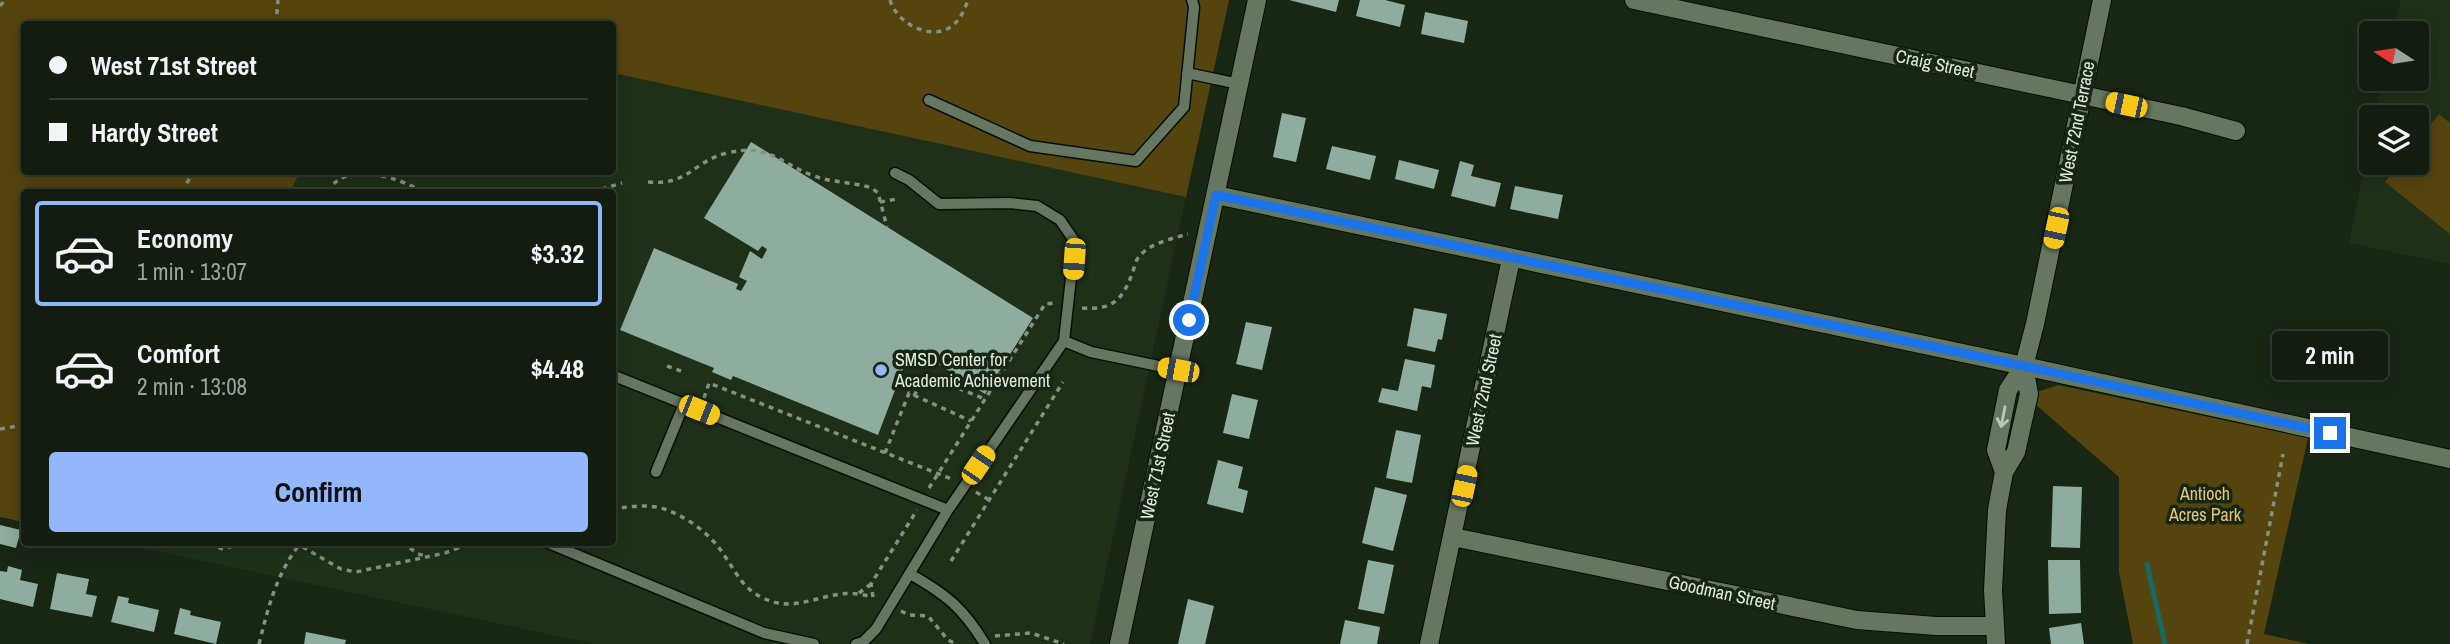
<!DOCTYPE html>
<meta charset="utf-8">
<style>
body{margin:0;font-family:"Archivo Narrow",sans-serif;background:#1f2a1d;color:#f1f3f6;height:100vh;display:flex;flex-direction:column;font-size:26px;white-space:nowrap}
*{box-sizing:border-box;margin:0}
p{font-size:23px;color:#9ca29e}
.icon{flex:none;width:38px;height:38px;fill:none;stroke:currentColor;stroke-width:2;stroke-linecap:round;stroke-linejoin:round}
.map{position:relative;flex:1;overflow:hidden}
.sheet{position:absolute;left:21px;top:189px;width:595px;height:357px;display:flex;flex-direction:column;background:#121d0f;border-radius:7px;box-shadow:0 4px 18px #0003,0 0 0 2px #313b2f}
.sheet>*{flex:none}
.banner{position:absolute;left:21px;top:21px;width:595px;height:154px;border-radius:7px;box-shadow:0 4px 18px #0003,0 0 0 2px #313b2f;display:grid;align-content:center;height:154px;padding:0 28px;background:#121d0f}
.needle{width:46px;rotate:282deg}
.controls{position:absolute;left:2359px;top:21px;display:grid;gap:14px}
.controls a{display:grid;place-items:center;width:70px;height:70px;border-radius:7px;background:#121d0f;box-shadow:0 4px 18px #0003,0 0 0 2px #313b2f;font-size:35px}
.end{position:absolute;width:32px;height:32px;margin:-16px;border:9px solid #1a73e8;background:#fff;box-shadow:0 0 0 4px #fff}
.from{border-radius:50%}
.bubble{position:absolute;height:49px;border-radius:7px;background:#121d0f;box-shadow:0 4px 18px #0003,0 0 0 2px #313b2f;font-size:23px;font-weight:700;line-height:49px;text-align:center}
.car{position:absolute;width:21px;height:42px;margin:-21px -10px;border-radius:9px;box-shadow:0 0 5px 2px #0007;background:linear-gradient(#f5c518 24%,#345 0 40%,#f5c518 0 76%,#345 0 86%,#f5c518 0)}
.banner b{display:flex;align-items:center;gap:24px;height:66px;font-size:26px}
.banner b+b{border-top:2px solid #313b2f}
.banner i{width:18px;height:18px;background:#f1f3f6}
ul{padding:12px 0 0;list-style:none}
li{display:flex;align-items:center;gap:21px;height:105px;margin:0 14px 10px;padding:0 14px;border:4px solid transparent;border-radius:7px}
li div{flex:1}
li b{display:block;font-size:26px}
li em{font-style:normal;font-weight:700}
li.on{border-color:#92b7fd}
li>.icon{width:63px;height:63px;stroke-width:1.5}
.primary-button{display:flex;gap:14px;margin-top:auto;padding:14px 28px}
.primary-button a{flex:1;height:80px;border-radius:7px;background:#92b7fd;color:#111;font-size:28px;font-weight:700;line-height:80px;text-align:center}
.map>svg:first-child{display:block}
.built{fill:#1e3118}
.green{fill:#56440f}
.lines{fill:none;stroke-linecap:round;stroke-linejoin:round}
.stream{stroke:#166964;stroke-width:5}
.building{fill:#8fad9e}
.lane-casing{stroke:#041002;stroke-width:13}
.street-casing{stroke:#041002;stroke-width:20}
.secondary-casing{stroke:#041002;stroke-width:20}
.path{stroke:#849080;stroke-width:3.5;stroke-dasharray:5 5;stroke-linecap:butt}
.lane{stroke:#667761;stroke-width:10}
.street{stroke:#667761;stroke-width:18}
.secondary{stroke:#667761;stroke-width:18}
.oneway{stroke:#bbc7b7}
.route{stroke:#1a73e8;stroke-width:9}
.poi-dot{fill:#92b7fd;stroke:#182714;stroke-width:2.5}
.labels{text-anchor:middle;stroke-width:7;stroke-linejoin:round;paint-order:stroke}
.street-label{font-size:18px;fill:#dfe9dc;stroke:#182714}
.poi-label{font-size:18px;fill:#dfe9dc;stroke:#182714;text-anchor:start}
.park-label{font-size:18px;fill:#e3c575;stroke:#182714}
</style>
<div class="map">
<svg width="2450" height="644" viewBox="0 0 2450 644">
<rect width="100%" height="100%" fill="#182714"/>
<!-- built -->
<path class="built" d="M 2401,0 L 2450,0 L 2450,264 L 2349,243 L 2371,135 L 2371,163 L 2417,163 L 2417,117 L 2375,117 L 2383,79 L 2417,79 L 2417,33 L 2392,33 Z
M 613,73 L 1186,197 L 1090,644 L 595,644 L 128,545 L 129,542 L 612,542 L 612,192 L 290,192 L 300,172 L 612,172 Z"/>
<!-- green -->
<path class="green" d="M 0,0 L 1229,0 L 1186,197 L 613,73 L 612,24 L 392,24 L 370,20 L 368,24 L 24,24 L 24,172 L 300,172 L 290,192 L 24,192 L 24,522 L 0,517 Z
M 2439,114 L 2450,123 L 2450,234 L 2385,182 L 2400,163 L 2417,163 L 2417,142 Z
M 2058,385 L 2308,438 L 2264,634 L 2309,644 L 2133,644 L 2119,572 L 2119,477 L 2035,404 L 2037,392 Z"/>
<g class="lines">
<!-- stream -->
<path class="stream" d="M 2147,564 L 2165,644"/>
</g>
<!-- building -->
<path class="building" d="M 1289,0 L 1339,0 L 1336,12 Z
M 1360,0 L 1385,0 L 1405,5 L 1400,27 L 1356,16 Z
M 1425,12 L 1468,21 L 1464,43 L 1421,34 Z
M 1282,113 L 1306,118 L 1296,162 L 1273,157 Z
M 751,142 L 1033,318 L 985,394 L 924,355 L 920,362 L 908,356 L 878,435 L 733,376 L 731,380 L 712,372 L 714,368 L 620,330 L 654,248 L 738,284 L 736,289 L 741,291 L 747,281 L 739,277 L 750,251 L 762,259 L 767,249 L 762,246 L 758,251 L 704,218 Z
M 1332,146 L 1376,156 L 1370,180 L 1326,169 Z
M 1399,160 L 1439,170 L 1434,189 L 1395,179 Z
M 1460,161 L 1474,165 L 1471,176 L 1501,183 L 1495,207 L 1451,196 Z
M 1515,186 L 1563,195 L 1558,219 L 1510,209 Z
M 1414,308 L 1447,314 L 1442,340 L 1438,339 L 1435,352 L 1407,346 Z
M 1246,322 L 1272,327 L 1262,370 L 1236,364 Z
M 1405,359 L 1435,365 L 1431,388 L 1422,386 L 1417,411 L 1378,402 L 1382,388 L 1398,391 Z
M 1232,394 L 1258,400 L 1249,439 L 1223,433 Z
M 1396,430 L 1421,435 L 1412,483 L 1386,478 Z
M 1218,460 L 1243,467 L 1238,488 L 1248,491 L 1243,513 L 1207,504 Z
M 2053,486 L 2082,487 L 2080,548 L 2051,547 Z
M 1375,487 L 1407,495 L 1393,551 L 1362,543 Z
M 0,525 L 21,530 L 16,548 L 0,544 Z
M 1368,560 L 1394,565 L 1384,614 L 1358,609 Z
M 2048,560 L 2080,560 L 2081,613 L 2049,614 Z
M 8,566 L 22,570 L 20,580 L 38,584 L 33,607 L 0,599 L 0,571 L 7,572 Z
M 57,573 L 89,579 L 86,594 L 97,596 L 92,617 L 50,609 Z
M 118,596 L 129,598 L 128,603 L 159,610 L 154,632 L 111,622 Z
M 1188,599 L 1214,606 L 1205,644 L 1178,644 Z
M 180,608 L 191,611 L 190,615 L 221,622 L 216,644 L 174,634 Z
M 1345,620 L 1380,627 L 1377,644 L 1340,644 Z
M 2081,623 L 2084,644 L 2051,644 L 2049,628 Z
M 306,632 L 346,640 L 345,644 L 304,644 Z"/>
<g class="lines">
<defs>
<path id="lane" d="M 1187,73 L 1239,84
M 929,100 L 1030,146 L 1136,161 L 1184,107 L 1194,7 L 1192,0
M 895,173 L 909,180 L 939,204 L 1010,203 L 1037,206 L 1060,220 L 1075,242 L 1064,341
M 612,375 L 948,510 L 876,629 L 863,642 L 856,644
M 656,472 L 684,404
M 948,510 L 1064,341 L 1091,352 L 1178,370
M 546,542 L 764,633 L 814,644
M 910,574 C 947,595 963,608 985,644"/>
<path id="street" d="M 1634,0 L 2181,116 L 2236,131
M 1216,195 L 2024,366 L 2450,459
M 2004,472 L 1996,450 L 2008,390 L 2024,366 L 2035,324 L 2102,0
M 1453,537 L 1857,620 L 1936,626 L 1994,626
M 1429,644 L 1511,259
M 1996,644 L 1993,590 L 1997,510 L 2004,472 L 2016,452 L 2029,394 L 2024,366"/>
<path id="secondary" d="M 1119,644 L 1257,0"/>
</defs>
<!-- lane casing -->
<use href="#lane" class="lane-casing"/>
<!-- street casing -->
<use href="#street" class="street-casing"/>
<!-- secondary casing -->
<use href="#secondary" class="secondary-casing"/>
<!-- path -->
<path class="path" d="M 890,0 C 896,22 928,40 949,28 C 960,21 964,11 968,0
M 0,6 L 5,0
M 276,24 L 278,0
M 648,182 C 689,186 693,161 727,153 C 769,143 779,163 814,176 C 833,183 854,182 872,188 L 878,193 L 887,227
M 182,192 L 193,172
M 328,192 C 343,160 400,177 422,192
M 592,192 L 622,183
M 880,202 L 897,199
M 1082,308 C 1112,310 1122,301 1132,274 C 1134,269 1135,262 1138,258 C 1149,243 1171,239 1188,234
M 667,366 L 681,371
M 914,396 L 925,375 L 985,399
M 704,398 L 709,383 L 954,480
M 0,429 L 24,425
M 885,453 L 909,393 L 971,421
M 929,488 L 1045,304 L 1054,303
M 976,492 L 989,500
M 612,509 C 628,507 645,504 661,508 C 685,515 711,534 724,555 C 736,572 743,589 763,598 C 802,617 828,583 872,597
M 199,542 L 223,549 L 246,542
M 294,542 L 341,569 L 356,572 L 445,553 L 458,548 L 461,542
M 402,542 L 418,554 L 427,556
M 951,561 L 1063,382
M 859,593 L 871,584
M 873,597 L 871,584 L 917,510
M 901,611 L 909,615 L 928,616 L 948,640 L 956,644
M 995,636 L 1031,633 L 1064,644
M 259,644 C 268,608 276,575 299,545
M 2247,644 L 2283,454"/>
<!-- lane -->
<use href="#lane" class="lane"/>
<!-- street -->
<use href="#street" class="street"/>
<!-- secondary -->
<use href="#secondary" class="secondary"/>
</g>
<!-- one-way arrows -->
<defs><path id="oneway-shaft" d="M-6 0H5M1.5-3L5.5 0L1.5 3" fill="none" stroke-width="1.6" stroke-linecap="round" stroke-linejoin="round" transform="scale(1.75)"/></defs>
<use class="oneway" href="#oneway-shaft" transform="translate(2003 417) rotate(101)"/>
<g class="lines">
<!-- route -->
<path class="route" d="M 1189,320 L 1216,195 L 2024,366 L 2330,433"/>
</g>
<!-- markers -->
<circle class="poi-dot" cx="881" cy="370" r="7"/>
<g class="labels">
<!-- street labels -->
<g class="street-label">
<text transform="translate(1935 64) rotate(12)" y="6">Craig Street</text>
<text transform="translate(2077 122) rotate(-79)" y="6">West 72nd Terrace</text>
<text transform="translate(1484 390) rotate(-78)" y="6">West 72nd Street</text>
<text transform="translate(1158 466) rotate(-78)" y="6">West 71st Street</text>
<text transform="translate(1722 593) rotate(12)" y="6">Goodman Street</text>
</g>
<!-- poi labels -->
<g class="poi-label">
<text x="895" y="366">SMSD Center for<tspan x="895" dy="21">Academic Achievement</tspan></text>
</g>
<!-- park labels -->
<g class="park-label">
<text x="2205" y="500">Antioch<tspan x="2205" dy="21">Acres Park</tspan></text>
</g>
</g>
</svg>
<div class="controls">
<a><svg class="needle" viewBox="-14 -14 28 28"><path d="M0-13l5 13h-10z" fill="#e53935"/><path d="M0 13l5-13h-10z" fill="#9ca29e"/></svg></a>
<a><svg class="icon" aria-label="layers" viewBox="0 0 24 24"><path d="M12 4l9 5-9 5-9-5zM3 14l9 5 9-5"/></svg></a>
</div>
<i class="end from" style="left:1189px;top:320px"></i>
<i class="end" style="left:2330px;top:433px"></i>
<div class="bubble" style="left:2272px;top:331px;width:116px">2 min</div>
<i class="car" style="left:2126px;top:105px;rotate:282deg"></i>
<i class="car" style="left:2056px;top:228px;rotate:192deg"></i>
<i class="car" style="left:1074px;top:259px;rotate:184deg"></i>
<i class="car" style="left:1178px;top:370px;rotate:280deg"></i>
<i class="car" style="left:699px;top:410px;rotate:112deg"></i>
<i class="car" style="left:978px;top:465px;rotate:34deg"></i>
<i class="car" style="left:1464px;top:486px;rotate:12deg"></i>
<div class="banner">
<b><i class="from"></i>West 71st Street</b>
<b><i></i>Hardy Street</b>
</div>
<section class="sheet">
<ul>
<li class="on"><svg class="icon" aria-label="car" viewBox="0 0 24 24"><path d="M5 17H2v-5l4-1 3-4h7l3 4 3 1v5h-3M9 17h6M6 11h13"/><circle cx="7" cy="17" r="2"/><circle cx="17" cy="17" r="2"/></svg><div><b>Economy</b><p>1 min · 13:07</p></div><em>$3.32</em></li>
<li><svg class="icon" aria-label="car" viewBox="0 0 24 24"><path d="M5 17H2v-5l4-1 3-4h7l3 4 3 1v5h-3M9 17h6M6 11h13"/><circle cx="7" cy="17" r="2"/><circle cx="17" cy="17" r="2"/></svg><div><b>Comfort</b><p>2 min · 13:08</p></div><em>$4.48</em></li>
</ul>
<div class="primary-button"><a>Confirm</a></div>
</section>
</div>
